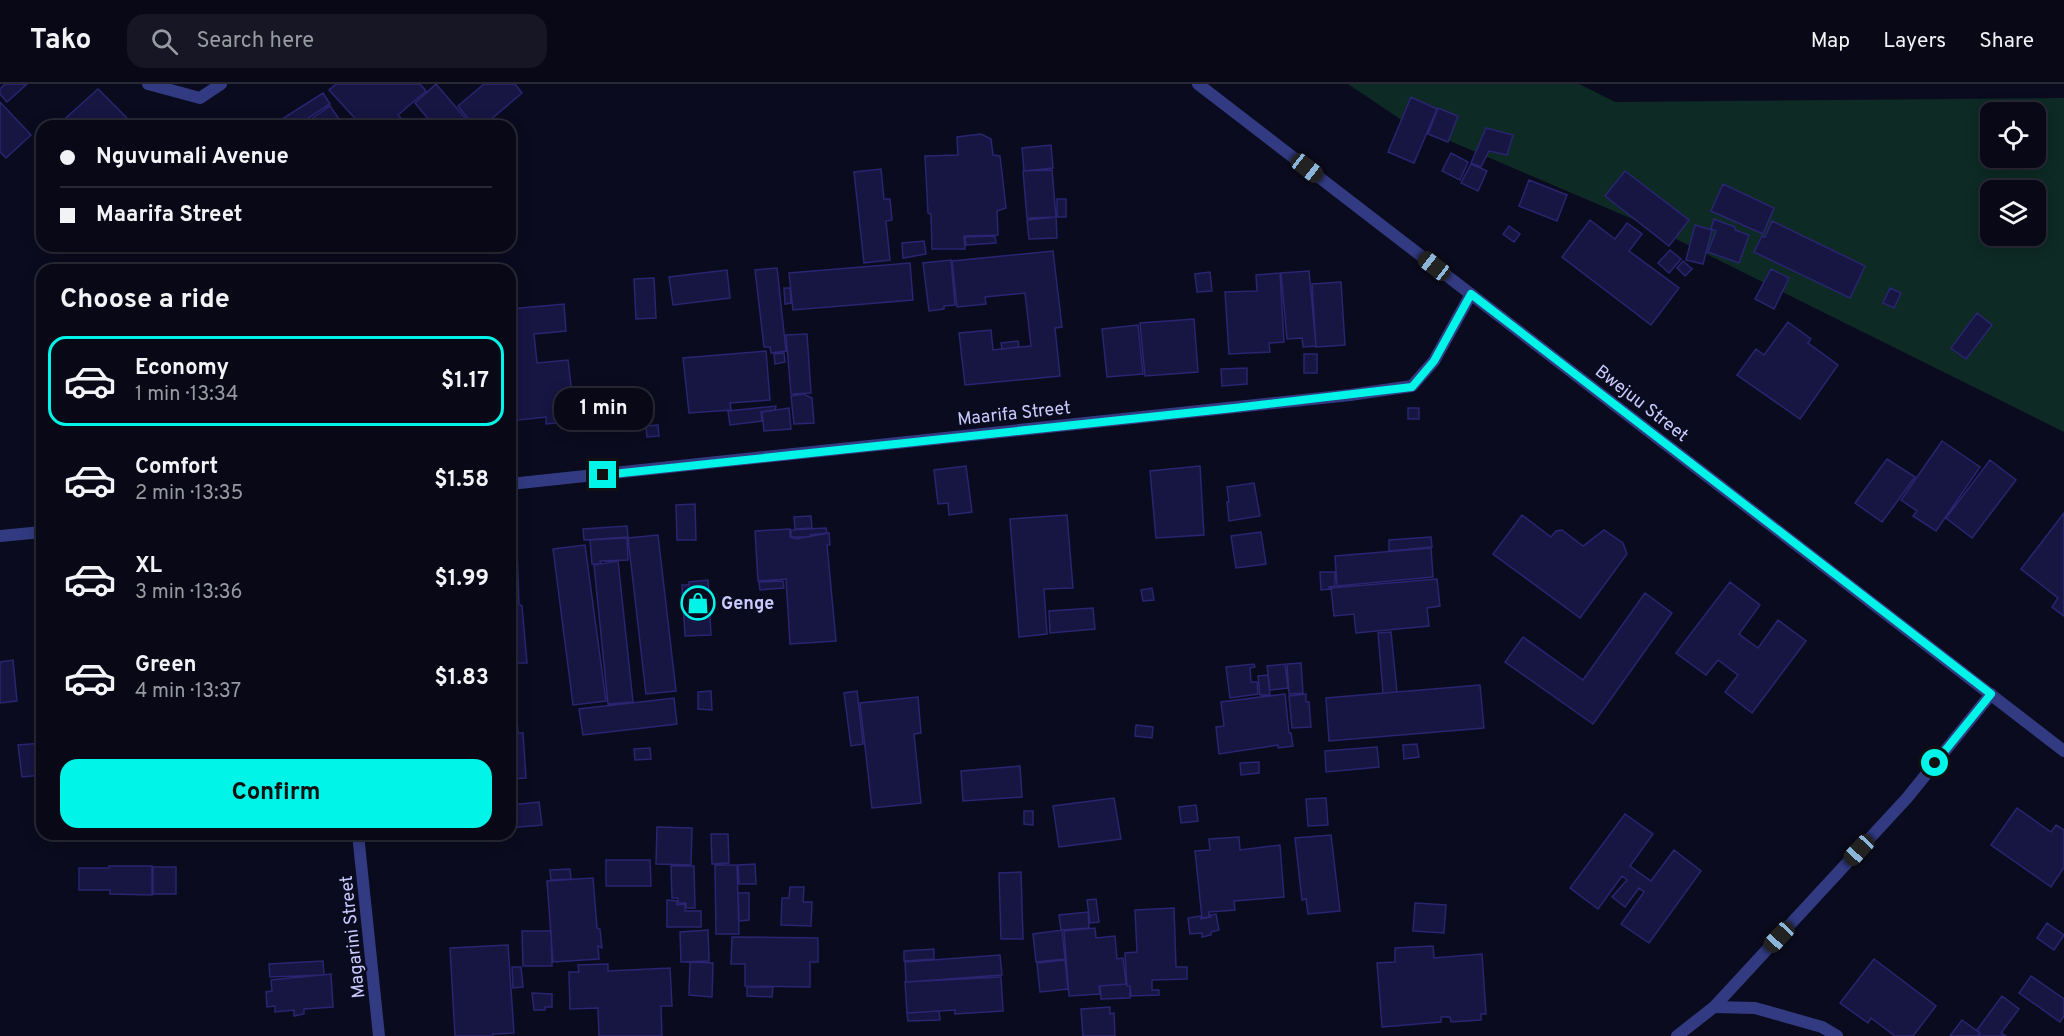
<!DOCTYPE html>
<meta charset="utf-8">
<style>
body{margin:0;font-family:Overpass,sans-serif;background:#161624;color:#f1f3f6;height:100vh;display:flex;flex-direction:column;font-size:22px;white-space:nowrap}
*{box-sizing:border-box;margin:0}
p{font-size:20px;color:#989aa1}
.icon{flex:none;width:33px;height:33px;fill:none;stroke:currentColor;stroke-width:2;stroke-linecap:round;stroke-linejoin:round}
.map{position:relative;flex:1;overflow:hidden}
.sheet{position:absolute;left:36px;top:180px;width:480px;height:576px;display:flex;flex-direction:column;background:#080817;border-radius:18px;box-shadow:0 3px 15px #0003,0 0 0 2px #292936}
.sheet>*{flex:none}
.top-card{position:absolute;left:36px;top:36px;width:480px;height:132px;border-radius:18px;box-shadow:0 3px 15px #0003,0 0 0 2px #292936;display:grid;align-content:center;height:132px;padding:0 24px;background:#080817}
.controls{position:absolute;left:1980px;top:18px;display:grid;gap:12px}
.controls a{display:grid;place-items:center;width:66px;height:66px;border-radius:12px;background:#080817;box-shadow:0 3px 15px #0003,0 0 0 2px #292936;font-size:30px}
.end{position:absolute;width:27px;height:27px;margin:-14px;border:8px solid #00f4e7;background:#111;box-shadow:0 0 0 3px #111}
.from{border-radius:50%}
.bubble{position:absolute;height:42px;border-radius:18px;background:#080817;box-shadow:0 3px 15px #0003,0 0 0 2px #292936;font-size:20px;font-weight:700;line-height:42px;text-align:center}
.car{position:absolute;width:18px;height:36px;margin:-18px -9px;border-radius:8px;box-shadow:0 0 4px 2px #0007;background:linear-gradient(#222 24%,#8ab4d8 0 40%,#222 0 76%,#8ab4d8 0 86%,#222 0)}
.top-card b{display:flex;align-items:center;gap:21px;height:57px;font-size:22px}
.top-card b+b{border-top:2px solid #292936}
.top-card i{width:15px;height:15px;background:#f1f3f6}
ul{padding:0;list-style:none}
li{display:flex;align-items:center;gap:18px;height:90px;margin:0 12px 9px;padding:0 12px;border:3px solid transparent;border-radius:18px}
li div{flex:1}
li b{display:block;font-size:22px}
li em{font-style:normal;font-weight:700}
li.current{border-color:#00f4e7}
li>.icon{width:54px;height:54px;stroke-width:1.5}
h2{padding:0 24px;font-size:27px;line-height:72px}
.button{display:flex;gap:12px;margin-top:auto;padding:12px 24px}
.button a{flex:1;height:69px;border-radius:18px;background:#00f4e7;color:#111;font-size:24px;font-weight:700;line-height:69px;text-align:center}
header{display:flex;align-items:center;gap:36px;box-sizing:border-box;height:84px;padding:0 30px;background:#080817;border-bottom:2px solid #292936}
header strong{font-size:28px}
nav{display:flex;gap:33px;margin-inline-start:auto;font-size:21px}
.search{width:420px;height:54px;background:#161624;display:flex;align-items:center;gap:15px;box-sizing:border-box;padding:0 21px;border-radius:18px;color:#989aa1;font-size:22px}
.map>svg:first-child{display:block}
.green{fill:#0d2a24;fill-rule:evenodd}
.building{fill:#171542;stroke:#292570;stroke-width:1.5}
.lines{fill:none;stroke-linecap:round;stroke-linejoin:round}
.minor{stroke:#323b82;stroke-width:12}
.tertiary{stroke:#323b82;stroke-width:12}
.route{stroke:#00f4e7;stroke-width:8}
.labels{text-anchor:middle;stroke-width:4.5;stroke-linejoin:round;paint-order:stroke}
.street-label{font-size:18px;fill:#c9cbff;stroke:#0b0b1f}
.poi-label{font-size:18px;font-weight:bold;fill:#c9cbff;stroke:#0b0b1f;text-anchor:start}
</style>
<header>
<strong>Tako</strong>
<div class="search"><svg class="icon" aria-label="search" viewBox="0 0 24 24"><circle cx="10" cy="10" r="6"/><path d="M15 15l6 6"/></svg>Search here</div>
<nav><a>Map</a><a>Layers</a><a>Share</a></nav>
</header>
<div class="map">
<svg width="2064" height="952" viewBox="0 0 2064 952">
<rect width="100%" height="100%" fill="#0b0b1f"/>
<!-- green -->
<path class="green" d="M 1348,0 L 1579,0 L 1615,18 L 2064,14 L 2064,348 L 1656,145 L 1403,37 ZM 1990,28 L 2036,28 L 2036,74 L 1990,74 ZM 1990,106 L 2036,106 L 2036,152 L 1990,152 Z"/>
<!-- building -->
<path class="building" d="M 5,0 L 27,0 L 7,18 L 0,10 L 0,5 Z
M 336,0 L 420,0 L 426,7 L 398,31 L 408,42 L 362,42 L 329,6 Z
M 436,0 L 472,42 L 434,42 L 415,19 Z
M 484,0 L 515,0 L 522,9 L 483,42 L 474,42 L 458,22 Z
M 98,5 L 135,42 L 59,42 L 58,41 Z
M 323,9 L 330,20 L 296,42 L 271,42 Z
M 1411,13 L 1437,25 L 1414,79 L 1388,68 Z
M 0,18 L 31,51 L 6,74 L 0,68 Z
M 330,22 L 344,42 L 301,42 Z
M 1438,24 L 1458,32 L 1448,58 L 1428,50 Z
M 1486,44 L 1513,51 L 1507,71 L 1489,67 L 1481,83 L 1471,79 Z
M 981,50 L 991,55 L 993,71 L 1000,72 L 1006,124 L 997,127 L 998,151 L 964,152 L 965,165 L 932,165 L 931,130 L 928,129 L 925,72 L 958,71 L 957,53 Z
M 1051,61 L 1053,84 L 1024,87 L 1022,64 Z
M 1451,69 L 1468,78 L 1460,96 L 1442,87 Z
M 1471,80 L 1487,87 L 1478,107 L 1461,99 Z
M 881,85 L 884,115 L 890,115 L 892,136 L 886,137 L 890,176 L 864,179 L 854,88 Z
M 1052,86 L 1056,133 L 1027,134 L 1023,87 Z
M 1625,87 L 1689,136 L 1669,162 L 1605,112 Z
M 1529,96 L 1567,111 L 1557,137 L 1519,122 Z
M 1723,100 L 1774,124 L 1763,150 L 1711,127 Z
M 1057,115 L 1066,115 L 1066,133 L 1057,133 Z
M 1056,133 L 1057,154 L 1029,155 L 1027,136 Z
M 1714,135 L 1735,143 L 1735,146 L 1749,151 L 1739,179 L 1708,168 L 1716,147 L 1711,145 Z
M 1590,136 L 1615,155 L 1627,139 L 1642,150 L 1629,167 L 1679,204 L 1651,241 L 1562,173 Z
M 1772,137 L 1865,182 L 1850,214 L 1754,168 L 1762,152 L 1765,153 Z
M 1695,141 L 1712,146 L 1703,180 L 1686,176 Z
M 1509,142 L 1520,150 L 1514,158 L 1503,150 Z
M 995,152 L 996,159 L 966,161 L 965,153 Z
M 924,157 L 926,170 L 903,174 L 902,159 Z
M 1670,166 L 1681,175 L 1669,189 L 1658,179 Z
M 1053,167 L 1062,243 L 1055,244 L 1060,292 L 965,301 L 959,249 L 991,246 L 993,266 L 1031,262 L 1025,209 L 985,213 L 986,220 L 957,223 L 952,177 Z
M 951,176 L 955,221 L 944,222 L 944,225 L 929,227 L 923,179 Z
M 1683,177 L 1692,185 L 1685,192 L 1677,184 Z
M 910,179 L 913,216 L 793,226 L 789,189 Z
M 777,184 L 786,267 L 771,269 L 770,263 L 764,263 L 755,186 Z
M 1771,185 L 1789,194 L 1774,225 L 1755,215 Z
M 727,186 L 730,214 L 673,221 L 669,193 Z
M 1309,187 L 1316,262 L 1303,263 L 1302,254 L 1287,255 L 1281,189 Z
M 1210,188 L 1212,207 L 1197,208 L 1195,190 Z
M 1280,189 L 1284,258 L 1269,259 L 1270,268 L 1229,270 L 1225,208 L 1257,207 L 1256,191 Z
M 654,194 L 656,234 L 636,235 L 634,195 Z
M 1341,198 L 1345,261 L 1316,263 L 1312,200 Z
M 784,204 L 790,204 L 791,219 L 785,220 Z
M 1890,204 L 1901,209 L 1894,224 L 1883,219 Z
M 564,220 L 566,247 L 534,250 L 537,279 L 568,276 L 575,337 L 546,340 L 546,333 L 510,337 L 510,225 Z
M 1977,229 L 1992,241 L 1966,275 L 1951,264 Z
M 1194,235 L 1198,288 L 1145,292 L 1140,239 Z
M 1788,238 L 1811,255 L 1808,259 L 1838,281 L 1800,335 L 1737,291 L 1756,265 L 1764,271 Z
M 1138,241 L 1143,290 L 1107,293 L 1102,245 Z
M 807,250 L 811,309 L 791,310 L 786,251 Z
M 1018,257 L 1019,263 L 1002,265 L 1001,259 Z
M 766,267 L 770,316 L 730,319 L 731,326 L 689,329 L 683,274 Z
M 784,269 L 785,278 L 775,280 L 774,270 Z
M 1304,270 L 1317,270 L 1317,289 L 1304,289 Z
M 1247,284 L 1247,300 L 1222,302 L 1221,285 Z
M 803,310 L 812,314 L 814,339 L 794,340 L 791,312 Z
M 776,322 L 775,326 L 761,328 L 762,337 L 730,341 L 728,327 Z
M 789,324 L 791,345 L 764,347 L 762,328 Z
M 1408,324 L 1419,324 L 1419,335 L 1408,335 Z
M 658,341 L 659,352 L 647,353 L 646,342 Z
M 1942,357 L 1980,383 L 1936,447 L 1913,432 L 1917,427 L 1901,416 Z
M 1887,375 L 1915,393 L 1882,438 L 1855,419 Z
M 1990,376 L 2016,396 L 1972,454 L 1946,434 Z
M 966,382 L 972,428 L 949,431 L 948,419 L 938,420 L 934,386 Z
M 1200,382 L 1204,451 L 1156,454 L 1150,387 Z
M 1254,399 L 1260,432 L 1229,437 L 1227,418 L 1229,418 L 1227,403 Z
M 695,420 L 696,456 L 677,456 L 676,421 Z
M 2064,429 L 2064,532 L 2052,523 L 2058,514 L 2021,485 Z
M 1067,431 L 1073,504 L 1044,505 L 1047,550 L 1019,553 L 1010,435 Z
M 1522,431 L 1551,453 L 1556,447 L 1562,446 L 1583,462 L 1604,446 L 1623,459 L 1627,470 L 1580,534 L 1493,470 Z
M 811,432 L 812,444 L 795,445 L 794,433 Z
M 627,442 L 628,453 L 584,456 L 583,445 Z
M 826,444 L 827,449 L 810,451 L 810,453 L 791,453 L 791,446 Z
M 790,445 L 790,453 L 796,455 L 829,449 L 830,461 L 827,461 L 836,557 L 790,560 L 786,495 L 758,497 L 755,447 Z
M 1261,448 L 1266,480 L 1236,484 L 1231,452 Z
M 658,451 L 676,607 L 646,610 L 628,454 Z
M 1431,453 L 1432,463 L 1389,467 L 1389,456 Z
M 510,454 L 513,454 L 517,464 L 519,520 L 522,522 L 527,579 L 510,579 Z
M 627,454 L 628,476 L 600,477 L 601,480 L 592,480 L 590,456 Z
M 585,461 L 606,617 L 573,621 L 553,465 Z
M 1431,464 L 1433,493 L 1337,502 L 1335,472 Z
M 618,477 L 633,618 L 608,620 L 594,481 Z
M 1320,488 L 1335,488 L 1335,502 L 1329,503 L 1330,505 L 1321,506 Z
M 1437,495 L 1440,522 L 1427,524 L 1429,542 L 1356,549 L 1354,530 L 1334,532 L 1331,504 Z
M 708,496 L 711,551 L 685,552 L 682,501 L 689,501 L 689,498 Z
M 783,497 L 784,504 L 760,506 L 759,498 Z
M 1730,498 L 1760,521 L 1739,550 L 1758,564 L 1778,536 L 1806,557 L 1752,629 L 1725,608 L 1738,591 L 1718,576 L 1706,591 L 1676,569 Z
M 1152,504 L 1154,516 L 1143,517 L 1141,506 Z
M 1645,509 L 1672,529 L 1593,640 L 1505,578 L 1523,553 L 1583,596 Z
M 1093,524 L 1095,545 L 1050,549 L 1049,527 Z
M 1391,548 L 1397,608 L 1383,609 L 1378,549 Z
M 13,576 L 17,617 L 0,619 L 0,578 Z
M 1301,579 L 1303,609 L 1289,610 L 1287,580 Z
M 1254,580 L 1255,583 L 1250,584 L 1251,598 L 1257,598 L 1258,610 L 1230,614 L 1226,583 Z
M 1285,580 L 1288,604 L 1270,606 L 1267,582 Z
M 1268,591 L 1270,611 L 1260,611 L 1258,592 Z
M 1480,601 L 1484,644 L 1329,657 L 1326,614 Z
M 515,607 L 518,649 L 523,649 L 526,694 L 510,695 L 510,608 Z
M 711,607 L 712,626 L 698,625 L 698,608 Z
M 857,607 L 863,660 L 851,662 L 844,609 Z
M 1285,610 L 1289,649 L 1291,649 L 1293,662 L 1278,664 L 1278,661 L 1219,670 L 1216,643 L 1224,642 L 1221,618 Z
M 1306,610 L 1306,618 L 1309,618 L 1311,643 L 1292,644 L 1289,612 Z
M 918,613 L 921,649 L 914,650 L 921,719 L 872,724 L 860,619 Z
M 674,614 L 677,640 L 583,651 L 579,625 Z
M 1136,641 L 1153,643 L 1152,654 L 1135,652 Z
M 42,659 L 42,691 L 22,693 L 18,661 Z
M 1417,660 L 1419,673 L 1404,675 L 1403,661 Z
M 1377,663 L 1379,683 L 1326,688 L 1325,667 Z
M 650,664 L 651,675 L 635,676 L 634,665 Z
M 1259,678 L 1259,689 L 1241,691 L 1240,679 Z
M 1020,682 L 1022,713 L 963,717 L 961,687 Z
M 1114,714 L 1121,755 L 1059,763 L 1053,722 Z
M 1326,714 L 1328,741 L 1308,742 L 1306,715 Z
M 539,718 L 542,741 L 510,744 L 510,721 Z
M 1196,721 L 1198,737 L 1181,739 L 1179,723 Z
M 2017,724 L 2051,748 L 2056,741 L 2064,746 L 2064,783 L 2051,803 L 1991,761 Z
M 1024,727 L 1033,727 L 1033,741 L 1024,740 Z
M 1625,730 L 1653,750 L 1630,782 L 1651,797 L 1674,766 L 1701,787 L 1649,859 L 1621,840 L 1644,808 L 1639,804 L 1625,823 L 1612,813 L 1627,796 L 1622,792 L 1598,825 L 1570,804 Z
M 657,743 L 692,744 L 691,781 L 656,780 Z
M 384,750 L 449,750 L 385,756 Z
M 711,750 L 728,750 L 729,779 L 712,780 Z
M 1331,751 L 1340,827 L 1308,830 L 1306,815 L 1302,816 L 1295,754 Z
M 1239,753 L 1240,766 L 1280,761 L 1284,813 L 1234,817 L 1235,826 L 1209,828 L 1209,833 L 1202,834 L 1195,767 L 1210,766 L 1209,755 Z
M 606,776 L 650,776 L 651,802 L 606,802 Z
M 755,780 L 756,800 L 739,800 L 738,781 Z
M 715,781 L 737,781 L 739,850 L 716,850 Z
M 109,782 L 152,782 L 152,811 L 110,810 L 110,806 L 79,806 L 79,784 L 109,784 Z
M 671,782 L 694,782 L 695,824 L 686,824 L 686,819 L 678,819 L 678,814 L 672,814 Z
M 153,783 L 176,783 L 176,810 L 153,810 Z
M 570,785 L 571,795 L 551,796 L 550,786 Z
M 1021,788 L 1023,855 L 1001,855 L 999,789 Z
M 593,794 L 597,844 L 600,845 L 602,864 L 598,862 L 599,875 L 553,878 L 547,797 Z
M 790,803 L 804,803 L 803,818 L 812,818 L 811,842 L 781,841 L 782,814 L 789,814 Z
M 738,809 L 749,809 L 749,836 L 739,837 Z
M 1096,815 L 1099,838 L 1090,839 L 1087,816 Z
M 667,816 L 677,817 L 677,821 L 685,820 L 685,827 L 701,827 L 701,843 L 667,843 Z
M 1415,819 L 1446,821 L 1444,849 L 1413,847 Z
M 1174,824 L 1176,883 L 1187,883 L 1187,895 L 1152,896 L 1152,906 L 1159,906 L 1159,911 L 1131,912 L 1130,902 L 1127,902 L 1125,869 L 1137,868 L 1135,826 Z
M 1088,828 L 1089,844 L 1061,846 L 1059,831 Z
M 1216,830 L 1219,846 L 1211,848 L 1211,851 L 1202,853 L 1202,849 L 1190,850 L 1188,834 L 1200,832 L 1201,835 L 1211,833 L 1210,831 Z
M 2047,839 L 2064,851 L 2054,866 L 2037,854 Z
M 1095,844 L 1096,854 L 1115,852 L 1117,875 L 1123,874 L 1126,900 L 1099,902 L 1100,910 L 1069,912 L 1064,847 Z
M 708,846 L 709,877 L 681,878 L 680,848 Z
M 1062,846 L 1065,875 L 1036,878 L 1033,850 Z
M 522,847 L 551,847 L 552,882 L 523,882 Z
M 732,853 L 818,854 L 818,878 L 810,878 L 810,903 L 745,902 L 745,880 L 731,880 Z
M 508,861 L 514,949 L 493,950 L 493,952 L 455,952 L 450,864 Z
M 1433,862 L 1434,874 L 1482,870 L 1486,930 L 1481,930 L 1481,936 L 1451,938 L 1450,933 L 1441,933 L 1441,938 L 1382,943 L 1377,879 L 1395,878 L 1395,864 Z
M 934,865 L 934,875 L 904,877 L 904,867 Z
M 1000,871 L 1002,891 L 906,898 L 905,878 Z
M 1874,875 L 1936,922 L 1913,952 L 1895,952 L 1871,934 L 1868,939 L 1840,919 Z
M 1065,876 L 1068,905 L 1040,908 L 1037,879 Z
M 323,877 L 324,891 L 270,893 L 269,880 Z
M 690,878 L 713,879 L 712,913 L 689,911 Z
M 608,880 L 608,887 L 670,884 L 672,922 L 661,922 L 662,952 L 599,952 L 598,924 L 570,925 L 569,888 L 579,888 L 578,881 Z
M 512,883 L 521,883 L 523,903 L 513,904 Z
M 331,890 L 333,923 L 304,925 L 304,930 L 294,932 L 294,926 L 275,928 L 275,922 L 267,923 L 266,908 L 272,907 L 271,896 Z
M 2031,892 L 2064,915 L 2064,932 L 2060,938 L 2019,909 Z
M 1001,893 L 1003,927 L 955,930 L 955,926 L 907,929 L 905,898 Z
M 1127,900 L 1127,902 L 1130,902 L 1130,914 L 1101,915 L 1100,902 Z
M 747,903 L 773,903 L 772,913 L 747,912 Z
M 532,909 L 552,910 L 552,923 L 545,923 L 545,926 L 534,926 Z
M 2002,912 L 2019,925 L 2001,949 L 2006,952 L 1978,952 L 1980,949 L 1977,946 Z
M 1110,923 L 1110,930 L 1114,929 L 1115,952 L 1083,952 L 1081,925 Z
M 939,927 L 940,936 L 908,937 L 907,929 Z
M 1962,936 L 1980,949 L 1977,952 L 1950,952 Z"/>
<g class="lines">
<!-- minor -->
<path class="minor" d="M 148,0 L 200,14 L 221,0
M 510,400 L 1350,311 L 1412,302 L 1434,277 L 1471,210
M 0,452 L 42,448
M 358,750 L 379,952
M 1714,923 L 1755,924 L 1822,943 L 1837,952"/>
<!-- tertiary -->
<path class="tertiary" d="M 1198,0 L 2064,667
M 1677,952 L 1714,923 L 1907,714 L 1991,610"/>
</g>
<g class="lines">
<!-- route -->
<path class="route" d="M 603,391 L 1234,324 L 1412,303 L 1434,277 L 1471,210 L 1991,610 L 1935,679"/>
</g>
<!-- icons -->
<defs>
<symbol id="shop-ring" viewBox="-11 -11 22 22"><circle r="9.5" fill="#0b0b1f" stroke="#00f4e7" stroke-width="1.5"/><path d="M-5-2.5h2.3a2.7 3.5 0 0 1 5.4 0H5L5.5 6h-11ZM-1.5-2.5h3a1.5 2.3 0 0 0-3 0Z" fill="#00f4e7"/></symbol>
</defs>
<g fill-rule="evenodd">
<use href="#shop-ring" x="679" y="500" width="38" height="38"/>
</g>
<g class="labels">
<!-- street labels -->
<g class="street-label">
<text transform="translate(1642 319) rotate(38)" y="6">Bwejuu Street</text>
<text transform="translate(1014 329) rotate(-6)" y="6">Maarifa Street</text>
<text transform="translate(352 853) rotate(-96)" y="6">Magarini Street</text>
</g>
<!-- poi labels -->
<g class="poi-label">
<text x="721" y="525">Genge</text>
</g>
</g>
</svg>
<div class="controls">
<a><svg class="icon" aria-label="locate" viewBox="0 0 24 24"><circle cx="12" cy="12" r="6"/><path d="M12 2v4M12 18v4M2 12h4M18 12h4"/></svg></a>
<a><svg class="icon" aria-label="layers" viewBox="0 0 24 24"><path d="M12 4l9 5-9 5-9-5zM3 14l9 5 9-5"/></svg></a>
</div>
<i class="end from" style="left:1935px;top:679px"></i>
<i class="end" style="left:603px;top:391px"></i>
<div class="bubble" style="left:554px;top:304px;width:99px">1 min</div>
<i class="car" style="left:1307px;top:84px;rotate:128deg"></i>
<i class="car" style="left:1434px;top:182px;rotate:308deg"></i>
<i class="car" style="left:1859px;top:766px;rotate:223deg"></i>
<i class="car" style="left:1779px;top:853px;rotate:223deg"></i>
<div class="top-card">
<b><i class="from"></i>Nguvumali Avenue</b>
<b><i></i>Maarifa Street</b>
</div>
<section class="sheet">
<h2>Choose a ride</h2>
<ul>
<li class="current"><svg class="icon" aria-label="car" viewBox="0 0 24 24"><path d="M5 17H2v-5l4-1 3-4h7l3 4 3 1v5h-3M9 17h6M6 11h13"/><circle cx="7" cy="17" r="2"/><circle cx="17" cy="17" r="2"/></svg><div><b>Economy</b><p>1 min · 13:34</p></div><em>$1.17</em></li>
<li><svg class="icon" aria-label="car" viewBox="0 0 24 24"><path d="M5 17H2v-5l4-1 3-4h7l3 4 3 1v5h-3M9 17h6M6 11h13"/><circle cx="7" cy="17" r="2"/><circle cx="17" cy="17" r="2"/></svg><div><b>Comfort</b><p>2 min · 13:35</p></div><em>$1.58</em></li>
<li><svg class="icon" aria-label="car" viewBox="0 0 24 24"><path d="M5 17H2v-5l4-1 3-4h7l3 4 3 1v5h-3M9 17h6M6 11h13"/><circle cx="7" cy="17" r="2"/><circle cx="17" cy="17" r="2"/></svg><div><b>XL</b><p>3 min · 13:36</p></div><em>$1.99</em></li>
<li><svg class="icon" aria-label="car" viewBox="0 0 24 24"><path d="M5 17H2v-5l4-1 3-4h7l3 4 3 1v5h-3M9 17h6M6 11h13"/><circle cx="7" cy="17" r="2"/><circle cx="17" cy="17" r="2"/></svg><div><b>Green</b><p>4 min · 13:37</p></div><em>$1.83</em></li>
</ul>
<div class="button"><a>Confirm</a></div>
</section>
</div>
